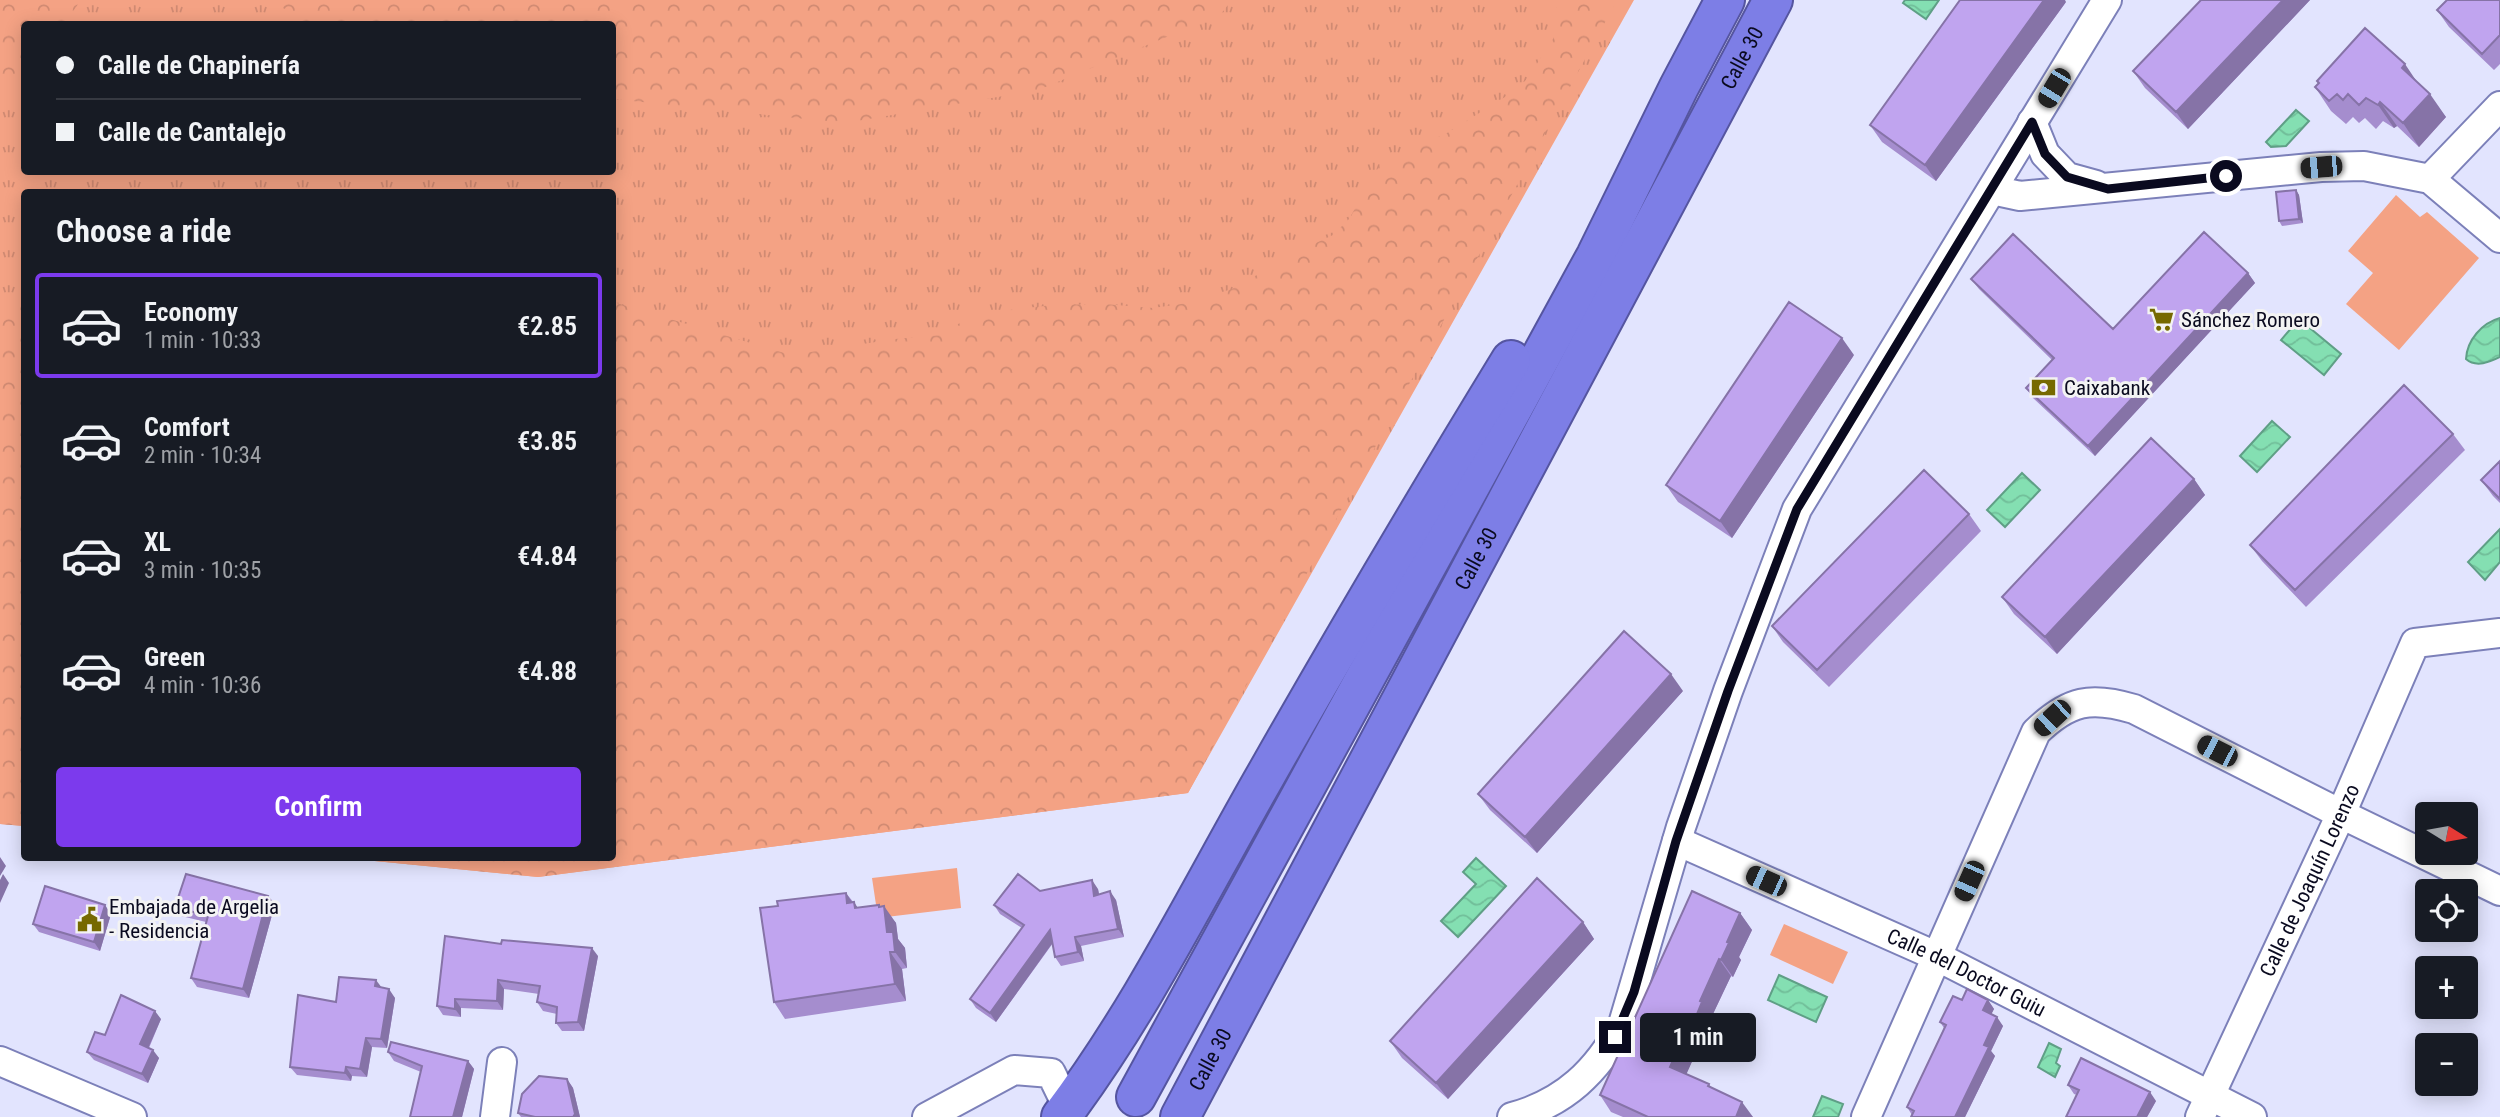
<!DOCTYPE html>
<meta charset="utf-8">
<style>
body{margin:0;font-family:"Roboto Condensed",sans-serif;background:#242831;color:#f1f3f6;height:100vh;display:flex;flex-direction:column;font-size:26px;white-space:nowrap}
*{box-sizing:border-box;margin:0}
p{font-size:23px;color:#9ea1a6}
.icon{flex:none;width:38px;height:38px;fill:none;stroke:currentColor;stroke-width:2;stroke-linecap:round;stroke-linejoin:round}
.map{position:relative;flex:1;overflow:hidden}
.details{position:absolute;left:21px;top:189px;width:595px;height:672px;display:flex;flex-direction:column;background:#171b24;border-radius:7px;box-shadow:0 4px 18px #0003}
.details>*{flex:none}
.banner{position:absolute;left:21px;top:21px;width:595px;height:154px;border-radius:7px;box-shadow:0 4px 18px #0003;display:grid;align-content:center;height:154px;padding:0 35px;background:#171b24}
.needle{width:46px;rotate:101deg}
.buttons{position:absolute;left:2415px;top:802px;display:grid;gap:14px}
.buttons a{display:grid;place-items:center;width:63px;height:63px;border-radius:7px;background:#171b24;box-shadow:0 4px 18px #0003;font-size:35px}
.end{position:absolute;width:32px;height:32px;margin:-16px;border:9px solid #0a0a1f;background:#fff;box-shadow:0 0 0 4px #fff}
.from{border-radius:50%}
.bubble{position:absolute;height:49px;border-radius:7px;background:#171b24;box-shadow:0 4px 18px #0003;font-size:23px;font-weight:600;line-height:49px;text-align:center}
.car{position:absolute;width:21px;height:42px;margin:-21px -10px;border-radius:9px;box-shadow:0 0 5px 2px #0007;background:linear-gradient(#222 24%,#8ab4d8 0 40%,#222 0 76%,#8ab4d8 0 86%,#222 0)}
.banner b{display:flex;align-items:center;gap:24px;height:66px;font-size:26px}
.banner b+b{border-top:2px solid #363941}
.banner i{width:18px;height:18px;background:#f1f3f6}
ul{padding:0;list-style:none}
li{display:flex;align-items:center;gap:21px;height:105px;margin:0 14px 10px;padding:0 21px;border:4px solid transparent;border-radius:7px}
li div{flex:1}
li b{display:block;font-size:26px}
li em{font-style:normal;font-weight:600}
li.on{border-color:#7c3aed}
li>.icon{width:63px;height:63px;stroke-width:1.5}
h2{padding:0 35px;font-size:32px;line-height:84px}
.button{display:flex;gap:14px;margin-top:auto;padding:14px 35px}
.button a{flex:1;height:80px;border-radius:7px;background:#7c3aed;color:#fff;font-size:28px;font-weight:600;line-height:80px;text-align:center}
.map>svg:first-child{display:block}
.grass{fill:url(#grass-tufts);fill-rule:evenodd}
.forest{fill:url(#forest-crowns)}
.pitch{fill:#f4a284}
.water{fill:url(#water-waves);stroke:#5f9f86;stroke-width:2}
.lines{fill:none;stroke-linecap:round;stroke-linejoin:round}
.minor-casing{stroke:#7c80b9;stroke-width:32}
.highway-casing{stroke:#5555a0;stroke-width:42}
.minor{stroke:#fff;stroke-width:28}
.highway{stroke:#7d7ee6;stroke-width:38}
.wall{fill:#a58dce}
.shaded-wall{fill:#8673a7}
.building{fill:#c0a4ef;stroke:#8673a7;stroke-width:2}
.route{stroke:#0a0a1f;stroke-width:9}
.labels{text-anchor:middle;stroke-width:6;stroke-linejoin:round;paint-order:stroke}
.street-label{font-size:21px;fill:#0a0a1f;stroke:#f3f3f3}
.poi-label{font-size:21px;fill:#0a0a1f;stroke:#f3f3f3;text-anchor:start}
</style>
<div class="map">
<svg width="2500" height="1117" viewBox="0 0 2500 1117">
<defs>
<pattern id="grass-tufts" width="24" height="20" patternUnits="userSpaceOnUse" patternTransform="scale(1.75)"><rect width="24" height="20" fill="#f4a284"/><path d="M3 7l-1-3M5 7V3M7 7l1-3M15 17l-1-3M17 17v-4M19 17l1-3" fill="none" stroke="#d08a72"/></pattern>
<pattern id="forest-crowns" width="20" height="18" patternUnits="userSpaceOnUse" patternTransform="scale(1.75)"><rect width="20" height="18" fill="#f4a284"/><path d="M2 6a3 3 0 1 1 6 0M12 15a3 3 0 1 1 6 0" fill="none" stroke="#d08a72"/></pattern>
<pattern id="water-waves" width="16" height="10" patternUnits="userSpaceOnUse" patternTransform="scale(1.75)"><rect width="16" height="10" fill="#84dfb2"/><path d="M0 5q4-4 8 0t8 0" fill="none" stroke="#71be99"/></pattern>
</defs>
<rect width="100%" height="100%" fill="#e2e4fe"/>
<!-- grass -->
<path class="grass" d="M 0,0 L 1634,0 L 1188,793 L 538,877 L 344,858 L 612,858 L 612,192 L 24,192 L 24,826 L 0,824 ZM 24,24 L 612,24 L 612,172 L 24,172 Z"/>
<!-- forest -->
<path class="forest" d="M 0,0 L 81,0 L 64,24 L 24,24 L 24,76 L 0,100 Z
M 266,0 L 1232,0 L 1220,15 L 1038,90 L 845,123 L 613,99 L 612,24 L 291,24 L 285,9 Z
M 1557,0 L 1617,0 L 1188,793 L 538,877 L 344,858 L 612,858 L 613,302 L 791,355 L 895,339 L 942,335 L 970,316 L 1000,311 L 1052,305 L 1104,304 L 1153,308 L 1181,304 L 1232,289 L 1303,249 L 1333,235 L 1349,219 L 1381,163 L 1447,133 L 1513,92 L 1527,79 L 1553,39 Z
M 24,296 L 24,826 L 0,824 L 0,305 Z"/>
<!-- pitch -->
<path class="pitch" d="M 2396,195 L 2420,217 L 2427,212 L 2479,258 L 2399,350 L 2346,304 L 2373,273 L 2348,251 Z
M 957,868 L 961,908 L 878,918 L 872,878 Z
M 1784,924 L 1848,952 L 1833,984 L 1770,955 Z"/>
<!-- water -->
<path class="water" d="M 1905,0 L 1939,0 L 1926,19 L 1903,3 Z
M 2296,110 L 2309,121 L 2286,146 L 2271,147 L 2266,142 Z
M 2500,318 L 2500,357 C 2490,362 2476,368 2466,359 C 2467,340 2482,323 2500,318 Z
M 2299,319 L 2341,354 L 2324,375 L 2281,340 Z
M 2272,421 L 2290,437 L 2257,472 L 2240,456 Z
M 2022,473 L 2040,490 L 2005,527 L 1987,510 Z
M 2500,529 L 2500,562 L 2485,580 L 2468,562 Z
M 1476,858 L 1506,886 L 1458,937 L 1441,921 L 1476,884 L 1463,872 Z
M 1779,975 L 1827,997 L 1816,1022 L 1768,1000 Z
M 2049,1043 L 2061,1049 L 2056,1063 L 2060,1066 L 2055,1077 L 2038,1067 Z
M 1822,1096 L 1843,1104 L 1838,1117 L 1813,1117 Z"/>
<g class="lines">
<defs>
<g id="minor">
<path d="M 2032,122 L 2045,154 L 2067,177 L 2096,185"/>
<path d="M 2430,179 L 2500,106"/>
<path d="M 1992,190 L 2020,196 L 2321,167 L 2364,166 L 2430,179 L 2500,238"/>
<path id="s1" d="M 1677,841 L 1936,956 L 2252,1117"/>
<path d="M 0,1061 L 132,1117"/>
<path d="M 495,1117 L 502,1062"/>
<path d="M 927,1117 L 1014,1070 L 1051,1073 L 1068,1108"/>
<path d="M 1512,1117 C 1565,1103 1597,1071 1623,1024 L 1681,827 L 1728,691 L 1797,509 L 2107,0"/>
<path d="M 1866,1117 L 2036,732 C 2069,700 2091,696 2134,709 L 2341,814 L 2500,891"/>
<path id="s2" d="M 2200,1117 L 2341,814 L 2415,643 L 2500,633"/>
</g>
<g id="highway">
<path d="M 1136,1097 L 1596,256 L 1679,87 L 1725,0"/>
<path d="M 1061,1117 C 1140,1012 1198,894 1263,780 C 1343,639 1426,499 1511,360"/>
<path id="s3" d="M 1180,1117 L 1773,0"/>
</g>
</defs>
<!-- minor casing -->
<use href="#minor" class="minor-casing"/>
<!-- highway casing -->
<use href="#highway" class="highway-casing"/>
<!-- minor -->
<use href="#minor" class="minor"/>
<!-- highway -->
<use href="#highway" class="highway"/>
</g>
<!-- wall -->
<path class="wall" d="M 2201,0 L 2310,0 L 2188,129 L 2145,88 L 2133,71 Z
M 2500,0 L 2500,64 L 2494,70 L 2449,27 L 2437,10 Z
M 2066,2 L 1936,181 L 1882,142 L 1870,125 Z
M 2317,81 L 2417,82 L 2446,117 L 2419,147 L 2397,126 L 2394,128 L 2383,121 L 2376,129 L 2365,118 L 2359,123 L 2353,117 L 2346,124 L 2331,111 L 2315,87 L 2318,84 Z
M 2296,190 L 2299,195 L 2303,223 L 2282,226 L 2279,221 Z
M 2248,273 L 2255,283 L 2095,456 L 2033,398 L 2026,388 L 2052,360 L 1979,289 L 1971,279 L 2113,329 Z
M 1854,355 L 1732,538 L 1678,502 L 1666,485 Z
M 2453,434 L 2465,450 L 2306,607 L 2262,561 L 2250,545 Z
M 2500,461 L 2500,503 L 2493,496 L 2481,480 Z
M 2194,479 L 2205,495 L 2057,654 L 2014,614 L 2002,597 Z
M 1969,514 L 1981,531 L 1829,687 L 1783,642 L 1772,626 Z
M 1683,691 L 1537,853 L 1490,810 L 1478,794 Z
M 1098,889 L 1099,895 L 1116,900 L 1124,937 L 1081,946 L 1084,961 L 1061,966 L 1055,957 L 1053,943 L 996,1022 L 976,1008 L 970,999 L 1022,928 L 1000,914 L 994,905 L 1040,891 Z
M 846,893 L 858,908 L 879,905 L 896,923 L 898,939 L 905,948 L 907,968 L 902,969 L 906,1001 L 785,1019 L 774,1002 Z
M 268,896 L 275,904 L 249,998 L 197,987 L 191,978 L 206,922 L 181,916 L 175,907 Z
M 1740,913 L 1752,930 L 1739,957 L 1741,960 L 1733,977 L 1731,976 L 1712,1016 L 1714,1019 L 1706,1036 L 1704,1035 L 1686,1074 L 1709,1084 L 1712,1089 L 1753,1117 L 1623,1117 L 1611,1112 L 1600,1095 Z
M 111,914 L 100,951 L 39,932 L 33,924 Z
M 1583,922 L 1594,939 L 1448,1099 L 1402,1058 L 1390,1041 Z
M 501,944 L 598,956 L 584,1031 L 562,1031 L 556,1023 L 557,1014 L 543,1011 L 537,1002 L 539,994 L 504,989 L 503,1010 L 461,1008 L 461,1017 L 443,1015 L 437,1006 Z
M 382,988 L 395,998 L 387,1048 L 372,1047 L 367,1077 L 352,1076 L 351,1081 L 297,1075 L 290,1067 L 336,1002 Z
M 1962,1000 L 1988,1000 L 1994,1009 L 1991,1014 L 2003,1026 L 1991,1051 L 1995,1056 L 1965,1117 L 1911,1117 L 1912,1115 L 1907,1107 L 1944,1028 L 1940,1022 Z
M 161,1019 L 149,1048 L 159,1058 L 148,1083 L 94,1060 L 87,1052 L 105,1035 Z
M 388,1052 L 468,1061 L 474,1069 L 462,1117 L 410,1117 L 421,1072 L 394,1061 Z
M 567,1079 L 573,1088 L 580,1117 L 521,1117 L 518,1113 Z
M 2068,1085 L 2156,1101 L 2147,1117 L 2066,1117 L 2077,1095 L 2074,1094 Z"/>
<!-- shaded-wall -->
<path class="shaded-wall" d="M 2044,0 L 2065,0 L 2066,2 L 1936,181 L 1925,165 Z
M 2283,0 L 2310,0 L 2188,129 L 2176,112 Z
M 2405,64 L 2421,88 L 2402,68 Z
M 2430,94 L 2446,117 L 2419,147 L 2403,123 Z
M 2380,102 L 2397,126 L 2394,128 L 2378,105 Z
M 2296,190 L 2299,195 L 2303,223 L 2299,219 Z
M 2248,273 L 2255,283 L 2095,456 L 2088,446 Z
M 1842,338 L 1854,355 L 1732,538 L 1720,521 Z
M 2194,479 L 2205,495 L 2057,654 L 2045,637 Z
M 1671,674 L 1683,691 L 1537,853 L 1525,837 Z
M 0,857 L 6,866 L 0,876 Z
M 3,874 L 9,883 L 0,903 L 0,880 Z
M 1092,880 L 1098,889 L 1101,904 L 1094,896 Z
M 1110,891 L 1116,900 L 1124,937 L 1118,929 Z
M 846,893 L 854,905 L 854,902 L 865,919 L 847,903 Z
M 268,896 L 275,904 L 249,998 L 243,989 Z
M 105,905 L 111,914 L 100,951 L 94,942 Z
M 879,905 L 885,914 L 884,906 L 896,923 L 898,939 L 905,948 L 907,968 L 895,952 L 887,932 Z
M 1740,913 L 1752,930 L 1739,957 L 1741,960 L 1733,977 L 1721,960 L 1727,942 Z
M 1583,922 L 1594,939 L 1448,1099 L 1436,1083 Z
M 1050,930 L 1056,938 L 996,1022 L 990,1013 Z
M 1075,937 L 1081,946 L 1084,961 L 1078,952 Z
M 592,948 L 598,956 L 584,1031 L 578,1022 Z
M 890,952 L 902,969 L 906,1001 L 895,984 Z
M 1719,959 L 1731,976 L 1712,1016 L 1714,1019 L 1706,1036 L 1695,1019 L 1700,1001 Z
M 376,980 L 382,988 L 375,986 Z
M 498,980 L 504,989 L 503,1010 L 497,1001 Z
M 389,989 L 395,998 L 387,1048 L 381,1039 Z
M 455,999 L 461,1008 L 461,1017 L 455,1009 Z
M 1988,1000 L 1994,1009 L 1989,1019 L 1983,1010 Z
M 155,1011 L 161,1019 L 146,1053 L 140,1044 Z
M 1997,1017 L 2003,1026 L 1991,1051 L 1995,1056 L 1965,1117 L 1955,1117 L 1984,1045 Z
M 1692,1018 L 1704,1035 L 1682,1084 L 1670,1067 Z
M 366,1038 L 372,1047 L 367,1077 L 360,1069 Z
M 153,1050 L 159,1058 L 148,1083 L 142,1074 Z
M 468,1061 L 474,1069 L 462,1117 L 453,1117 Z
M 346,1067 L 352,1076 L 351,1081 L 345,1073 Z
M 567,1079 L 573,1088 L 580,1117 L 573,1117 Z
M 2150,1092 L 2156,1101 L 2147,1117 L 2137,1117 Z
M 1742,1102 L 1753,1117 L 1736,1117 Z"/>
<!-- building -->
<path class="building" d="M 1960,0 L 2044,0 L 1925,165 L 1870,125 Z
M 2201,0 L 2283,0 L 2176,112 L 2133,71 Z
M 2447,0 L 2500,0 L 2500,35 L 2482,54 L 2437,10 Z
M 2365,28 L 2405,64 L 2402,68 L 2430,94 L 2403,123 L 2380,102 L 2378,105 L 2366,98 L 2359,105 L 2348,94 L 2343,100 L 2337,94 L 2329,101 L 2315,87 L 2319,83 L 2317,81 Z
M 2296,190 L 2299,219 L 2279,221 L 2276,192 Z
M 2204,232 L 2248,273 L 2088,446 L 2026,388 L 2054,358 L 1971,279 L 2013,234 L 2113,329 Z
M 1789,302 L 1842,338 L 1720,521 L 1666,485 Z
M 2404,385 L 2453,434 L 2295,590 L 2250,545 Z
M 2151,438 L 2194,479 L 2045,637 L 2002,597 Z
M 2500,461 L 2500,499 L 2481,480 Z
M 1924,470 L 1969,514 L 1817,670 L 1772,626 Z
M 1624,631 L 1671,674 L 1525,837 L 1478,794 Z
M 186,874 L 268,896 L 243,989 L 191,978 L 208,916 L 175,907 Z
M 1018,874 L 1040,891 L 1092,880 L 1094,896 L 1110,891 L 1118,929 L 1075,937 L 1078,952 L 1055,957 L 1050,930 L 990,1013 L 970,999 L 1024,925 L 994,905 Z
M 1537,878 L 1583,922 L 1436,1083 L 1390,1041 Z
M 45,886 L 105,905 L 94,942 L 33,924 Z
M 1692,891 L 1740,913 L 1727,942 L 1729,943 L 1721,960 L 1719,959 L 1700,1001 L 1702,1002 L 1695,1019 L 1692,1018 L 1670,1067 L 1709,1084 L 1708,1086 L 1742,1102 L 1736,1117 L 1648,1117 L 1600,1095 Z
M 846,893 L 847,903 L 854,902 L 855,908 L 879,905 L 879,907 L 884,906 L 887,932 L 893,932 L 895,952 L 890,952 L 895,984 L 774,1002 L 760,908 L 778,906 L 777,901 Z
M 445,936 L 501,944 L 502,940 L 592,948 L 578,1022 L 556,1023 L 557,1007 L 537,1002 L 540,986 L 498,980 L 497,1001 L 455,999 L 455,1009 L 437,1006 Z
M 339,977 L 376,980 L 375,986 L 389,989 L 381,1039 L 366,1038 L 360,1069 L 346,1067 L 345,1073 L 290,1067 L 298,995 L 336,1002 Z
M 1967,989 L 1988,1000 L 1983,1010 L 1997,1017 L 1984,1045 L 1989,1047 L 1955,1117 L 1911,1117 L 1914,1111 L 1907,1107 L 1946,1025 L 1940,1022 L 1953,996 L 1962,1000 Z
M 121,995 L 155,1011 L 140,1044 L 153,1050 L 142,1074 L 87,1052 L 95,1032 L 105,1035 Z
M 391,1042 L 468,1061 L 453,1117 L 410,1117 L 422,1066 L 388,1052 Z
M 2081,1058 L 2150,1092 L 2137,1117 L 2066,1117 L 2079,1090 L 2068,1085 Z
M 539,1076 L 567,1079 L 575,1114 L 573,1117 L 535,1117 L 518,1113 L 522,1094 Z"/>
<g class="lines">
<!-- route -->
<path class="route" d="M 1615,1037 L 1634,992 L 1676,841 L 1728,691 L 1797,509 L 2032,122 L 2045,154 L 2067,177 L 2108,189 L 2226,176"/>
</g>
<!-- icons -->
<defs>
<symbol id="supermarket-bare" viewBox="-9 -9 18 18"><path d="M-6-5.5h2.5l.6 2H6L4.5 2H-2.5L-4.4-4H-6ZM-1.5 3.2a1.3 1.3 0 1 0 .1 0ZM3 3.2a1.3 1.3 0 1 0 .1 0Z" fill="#766900" stroke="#f3f3f3" stroke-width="2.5" paint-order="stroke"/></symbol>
<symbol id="bank-bare" viewBox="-9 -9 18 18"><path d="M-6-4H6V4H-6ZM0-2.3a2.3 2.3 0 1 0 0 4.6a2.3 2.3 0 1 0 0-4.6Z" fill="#766900" stroke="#f3f3f3" stroke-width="2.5" paint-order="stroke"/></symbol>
<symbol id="civic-bare" viewBox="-9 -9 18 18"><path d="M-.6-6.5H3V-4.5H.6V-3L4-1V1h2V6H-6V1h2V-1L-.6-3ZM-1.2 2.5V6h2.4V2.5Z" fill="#766900" stroke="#f3f3f3" stroke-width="2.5" paint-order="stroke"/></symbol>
</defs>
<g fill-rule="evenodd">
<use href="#supermarket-bare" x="2144" y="302" width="35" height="35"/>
<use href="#bank-bare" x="2026" y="370" width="35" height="35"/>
<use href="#civic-bare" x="72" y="902" width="35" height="35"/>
</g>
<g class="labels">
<!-- street labels -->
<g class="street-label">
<text dy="7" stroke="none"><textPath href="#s3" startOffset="1199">Calle 30</textPath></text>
<text dy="7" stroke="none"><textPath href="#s3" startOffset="632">Calle 30</textPath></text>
<text dy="7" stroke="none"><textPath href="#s2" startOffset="261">Calle de Joaquín Lorenzo</textPath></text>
<text dy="7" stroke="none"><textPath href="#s1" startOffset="318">Calle del Doctor Guiu</textPath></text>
<text dy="7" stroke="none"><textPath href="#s3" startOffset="65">Calle 30</textPath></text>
</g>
<!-- poi labels -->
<g class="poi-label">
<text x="2181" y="327">Sánchez Romero</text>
<text x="2064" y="395">Caixabank</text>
<text x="109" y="914">Embajada de Argelia<tspan x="109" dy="24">- Residencia</tspan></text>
</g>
</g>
</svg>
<div class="buttons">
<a><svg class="needle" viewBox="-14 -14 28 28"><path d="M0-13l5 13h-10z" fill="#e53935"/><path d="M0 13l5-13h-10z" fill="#9ea1a6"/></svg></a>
<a><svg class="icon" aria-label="locate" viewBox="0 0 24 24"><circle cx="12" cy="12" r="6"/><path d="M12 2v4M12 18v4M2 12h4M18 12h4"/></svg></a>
<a>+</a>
<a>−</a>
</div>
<i class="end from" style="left:2226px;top:176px"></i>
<i class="end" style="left:1615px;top:1037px"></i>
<div class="bubble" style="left:1640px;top:1013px;width:116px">1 min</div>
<i class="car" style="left:2054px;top:88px;rotate:211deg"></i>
<i class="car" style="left:2321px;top:167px;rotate:265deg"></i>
<i class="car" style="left:2052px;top:718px;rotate:227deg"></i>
<i class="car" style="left:2217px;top:751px;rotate:297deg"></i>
<i class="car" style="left:1766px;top:881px;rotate:294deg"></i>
<i class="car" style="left:1969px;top:881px;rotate:204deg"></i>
<div class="banner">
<b><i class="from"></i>Calle de Chapinería</b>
<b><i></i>Calle de Cantalejo</b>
</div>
<section class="details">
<h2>Choose a ride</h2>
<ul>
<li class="on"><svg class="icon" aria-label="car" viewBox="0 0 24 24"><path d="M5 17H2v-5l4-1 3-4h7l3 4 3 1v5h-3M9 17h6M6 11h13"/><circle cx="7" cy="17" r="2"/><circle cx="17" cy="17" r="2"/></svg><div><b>Economy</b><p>1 min · 10:33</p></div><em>€2.85</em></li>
<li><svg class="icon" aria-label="car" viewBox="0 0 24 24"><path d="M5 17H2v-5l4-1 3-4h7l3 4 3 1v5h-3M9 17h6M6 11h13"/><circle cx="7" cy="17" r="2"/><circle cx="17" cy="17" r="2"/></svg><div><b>Comfort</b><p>2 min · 10:34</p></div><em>€3.85</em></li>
<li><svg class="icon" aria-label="car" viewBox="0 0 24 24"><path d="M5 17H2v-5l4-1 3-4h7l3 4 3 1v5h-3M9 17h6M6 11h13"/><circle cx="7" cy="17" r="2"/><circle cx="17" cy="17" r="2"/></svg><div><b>XL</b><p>3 min · 10:35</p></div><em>€4.84</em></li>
<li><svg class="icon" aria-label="car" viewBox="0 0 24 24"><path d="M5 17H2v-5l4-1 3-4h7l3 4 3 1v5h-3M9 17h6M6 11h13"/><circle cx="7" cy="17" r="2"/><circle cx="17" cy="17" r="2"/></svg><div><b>Green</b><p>4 min · 10:36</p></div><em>€4.88</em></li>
</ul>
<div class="button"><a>Confirm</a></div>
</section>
</div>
